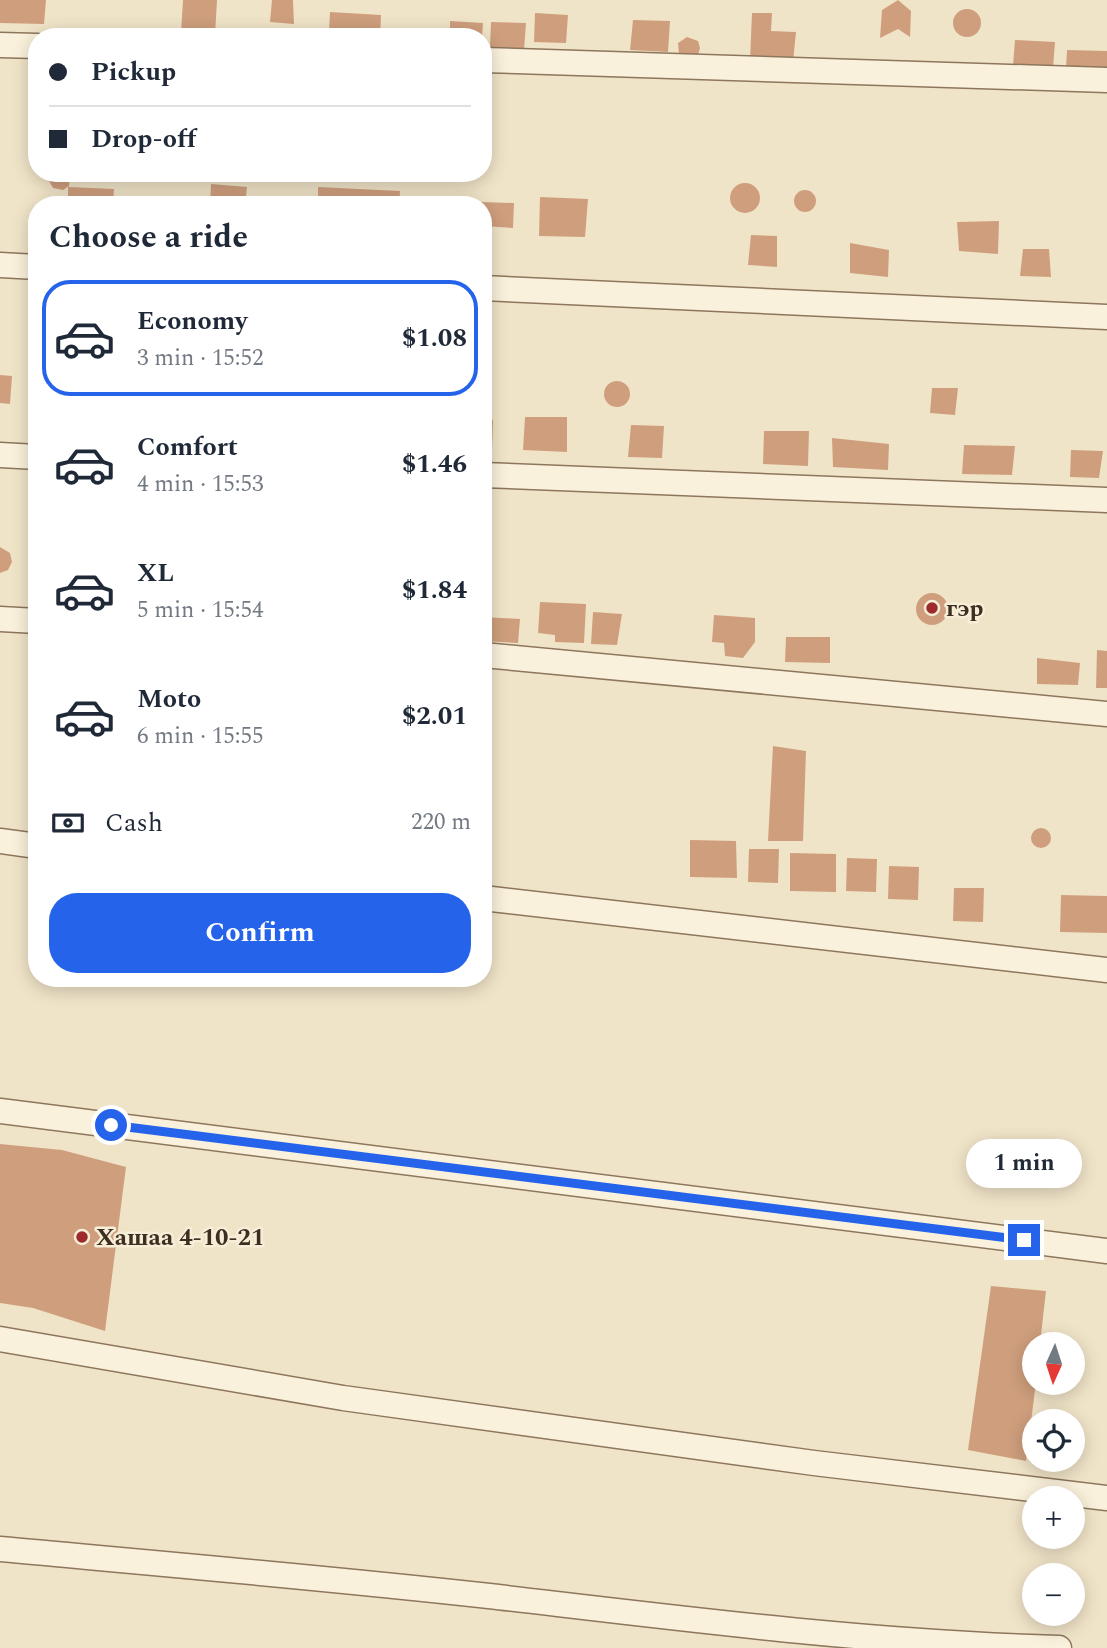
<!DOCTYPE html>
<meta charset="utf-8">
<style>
body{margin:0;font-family:Spectral,serif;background:#f2f2f3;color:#1f2937;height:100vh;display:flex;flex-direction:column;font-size:26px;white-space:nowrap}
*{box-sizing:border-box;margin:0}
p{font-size:23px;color:#747a83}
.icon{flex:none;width:38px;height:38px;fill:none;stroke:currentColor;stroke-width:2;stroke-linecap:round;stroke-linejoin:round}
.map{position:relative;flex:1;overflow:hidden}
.drawer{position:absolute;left:28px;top:196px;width:464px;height:791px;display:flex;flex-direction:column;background:#fff;border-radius:28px;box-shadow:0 4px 18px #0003}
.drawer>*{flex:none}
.banner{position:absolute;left:28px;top:28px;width:464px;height:154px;border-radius:28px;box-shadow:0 4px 18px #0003;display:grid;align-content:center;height:154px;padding:0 21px;background:#fff}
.needle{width:46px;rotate:183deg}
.tools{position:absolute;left:1022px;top:1332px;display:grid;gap:14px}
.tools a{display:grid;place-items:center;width:63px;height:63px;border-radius:50%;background:#fff;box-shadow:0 4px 18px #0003;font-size:35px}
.end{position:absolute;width:32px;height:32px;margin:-16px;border:9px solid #2563eb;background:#fff;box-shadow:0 0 0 4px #fff}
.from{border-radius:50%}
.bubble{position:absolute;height:49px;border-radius:24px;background:#fff;box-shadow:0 4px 18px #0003;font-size:23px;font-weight:700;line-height:49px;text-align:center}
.banner b{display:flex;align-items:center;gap:24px;height:66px;font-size:26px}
.banner b+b{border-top:2px solid #e0e1e3}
.banner i{width:18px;height:18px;background:#1f2937}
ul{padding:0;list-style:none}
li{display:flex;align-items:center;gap:21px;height:116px;margin:0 14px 10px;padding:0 7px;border:4px solid transparent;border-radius:28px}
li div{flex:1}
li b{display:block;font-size:26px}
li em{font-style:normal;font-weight:700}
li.selected{border-color:#2563eb}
li>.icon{width:63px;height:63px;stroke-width:1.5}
h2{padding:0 21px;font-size:32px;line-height:84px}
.pay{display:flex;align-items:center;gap:18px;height:77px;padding:0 21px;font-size:26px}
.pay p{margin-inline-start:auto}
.cta{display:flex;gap:14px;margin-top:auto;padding:14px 21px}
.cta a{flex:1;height:80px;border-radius:28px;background:#2563eb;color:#fff;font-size:28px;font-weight:700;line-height:80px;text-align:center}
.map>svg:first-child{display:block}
.building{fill:#cf9f7d}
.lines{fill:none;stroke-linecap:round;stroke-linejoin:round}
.street-casing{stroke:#8d765c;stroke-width:27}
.street{stroke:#faf1dc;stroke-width:24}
.route{stroke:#2563eb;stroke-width:9}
.poi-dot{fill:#9e2a2b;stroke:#f7eed8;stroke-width:2.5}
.labels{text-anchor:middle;stroke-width:5;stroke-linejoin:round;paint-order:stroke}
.poi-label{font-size:24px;font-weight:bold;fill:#3d2e20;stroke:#f7eed8;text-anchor:start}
</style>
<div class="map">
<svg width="1107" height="1648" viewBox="0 0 1107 1648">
<rect width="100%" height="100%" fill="#f0e4c8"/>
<!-- building -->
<path class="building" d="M 0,0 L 46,0 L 44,24 L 0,23 Z
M 183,0 L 217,0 L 215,35 L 181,33 Z
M 272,0 L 293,0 L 294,24 L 270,22 Z
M 898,0 L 911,11 L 910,37 L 898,29 L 880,38 L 882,10 Z
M953 23a14 14 0 1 1 28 0a14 14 0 1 1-28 0Z
M 330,12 L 381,15 L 380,37 L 315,37 L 315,31 L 329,32 Z
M 535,13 L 568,15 L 566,43 L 534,42 Z
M 752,13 L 772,13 L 771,31 L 796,32 L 793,62 L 750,60 Z
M 633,20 L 670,21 L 668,52 L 630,50 Z
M 450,21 L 483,23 L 482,37 L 450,37 Z
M 491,22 L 526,23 L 524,50 L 490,48 Z
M 687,37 L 698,41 L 700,48 L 698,55 L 679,54 L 678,43 Z
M 1015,40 L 1055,42 L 1053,68 L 1013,66 Z
M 1067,50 L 1107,51 L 1107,70 L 1066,69 Z
M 50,173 L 70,173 L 69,186 L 63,190 L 53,188 L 49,181 Z
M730 198a15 15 0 1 1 30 0a15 15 0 1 1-30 0Z
M 211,184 L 247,187 L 245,205 L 210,205 Z
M 68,187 L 114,189 L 113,205 L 68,205 Z
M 318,187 L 400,191 L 399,205 L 318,205 Z
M794 201a11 11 0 1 1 22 0a11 11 0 1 1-22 0Z
M 540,197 L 588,199 L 585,237 L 539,236 Z
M 481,202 L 514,203 L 513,228 L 483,226 Z
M 999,221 L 998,254 L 959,251 L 957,222 Z
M 751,235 L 777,236 L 777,267 L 748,265 Z
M 850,243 L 889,250 L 888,277 L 850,273 Z
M 1023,249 L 1049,249 L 1051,277 L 1020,276 Z
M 0,375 L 12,376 L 10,404 L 0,403 Z
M604 394a13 13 0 1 1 26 0a13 13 0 1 1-26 0Z
M 932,388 L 958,388 L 955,415 L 930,413 Z
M 525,417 L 567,417 L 567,452 L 523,450 Z
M 483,420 L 493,420 L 492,451 L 483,450 Z
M 631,425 L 664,426 L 662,458 L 628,457 Z
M 764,431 L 809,431 L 808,466 L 763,464 Z
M 832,438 L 889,444 L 888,470 L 833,467 Z
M 964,445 L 1015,446 L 1012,475 L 962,474 Z
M 1071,450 L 1103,451 L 1099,478 L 1070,477 Z
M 0,547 L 10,553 L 12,562 L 8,570 L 0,573 Z
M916 609a16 16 0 1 1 32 0a16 16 0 1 1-32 0Z
M 540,602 L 586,604 L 584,643 L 555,642 L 555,635 L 538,633 Z
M 593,612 L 622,614 L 617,645 L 591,644 Z
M 714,615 L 755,618 L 755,642 L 743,658 L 725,656 L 724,643 L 712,642 Z
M 483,617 L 520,619 L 518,643 L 483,641 Z
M 786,637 L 830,637 L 830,663 L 785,662 Z
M 1097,650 L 1107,651 L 1107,688 L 1096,688 Z
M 1037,658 L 1080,663 L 1078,685 L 1037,684 Z
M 773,746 L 806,751 L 803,841 L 768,841 Z
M1031 838a10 10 0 1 1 20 0a10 10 0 1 1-20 0Z
M 690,840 L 736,841 L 737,878 L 690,877 Z
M 749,849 L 779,849 L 778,883 L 748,882 Z
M 790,853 L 836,854 L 836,892 L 790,891 Z
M 847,858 L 877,859 L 876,892 L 846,891 Z
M 889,866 L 919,867 L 918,900 L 888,899 Z
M 954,888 L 984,888 L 983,922 L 953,921 Z
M 1061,895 L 1107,896 L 1107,933 L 1060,932 Z
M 0,1144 L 62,1150 L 126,1167 L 105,1331 L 33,1308 L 0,1303 Z
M 991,1286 L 1046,1291 L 1040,1344 L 1034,1344 L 1036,1382 L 1026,1461 L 968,1450 Z"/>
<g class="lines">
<defs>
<path id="street" d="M 0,45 L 37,46
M 483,60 L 1107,80
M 0,265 L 37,267
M 483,288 L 1107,317
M 0,455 L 37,457
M 483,475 L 1107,500
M 0,619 L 37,621
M 483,655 L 1107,714
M 0,841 L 37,846
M 483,898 L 1107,970
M 0,1111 L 1107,1251
M 0,1339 L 343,1398 L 814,1463 L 1107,1498
M 0,1549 C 163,1564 327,1578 489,1596 C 678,1618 869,1643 1059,1648"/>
</defs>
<!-- street casing -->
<use href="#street" class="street-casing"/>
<!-- street -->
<use href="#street" class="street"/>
</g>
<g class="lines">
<!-- route -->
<path class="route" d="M 111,1125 L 1024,1240"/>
</g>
<!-- markers -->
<g class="poi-dot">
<circle cx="932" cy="608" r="7"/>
<circle cx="82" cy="1237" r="7"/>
</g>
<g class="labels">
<!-- poi labels -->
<g class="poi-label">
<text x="946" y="616">гэр</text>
<text x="96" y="1245">Хашаа 4-10-21</text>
</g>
</g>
</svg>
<div class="tools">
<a><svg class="needle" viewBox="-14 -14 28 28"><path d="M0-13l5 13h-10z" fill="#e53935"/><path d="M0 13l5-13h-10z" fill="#747a83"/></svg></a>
<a><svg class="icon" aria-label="locate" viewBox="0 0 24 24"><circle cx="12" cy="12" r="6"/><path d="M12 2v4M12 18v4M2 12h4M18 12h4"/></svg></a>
<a>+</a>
<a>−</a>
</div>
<i class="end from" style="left:111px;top:1125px"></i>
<i class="end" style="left:1024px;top:1240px"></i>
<div class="bubble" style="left:966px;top:1139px;width:116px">1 min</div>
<div class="banner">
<b><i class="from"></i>Pickup</b>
<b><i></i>Drop-off</b>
</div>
<section class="drawer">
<h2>Choose a ride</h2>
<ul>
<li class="selected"><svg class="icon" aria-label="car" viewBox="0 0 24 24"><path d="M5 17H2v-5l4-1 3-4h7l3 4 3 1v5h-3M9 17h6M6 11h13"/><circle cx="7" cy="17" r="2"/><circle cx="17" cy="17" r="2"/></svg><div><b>Economy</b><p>3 min · 15:52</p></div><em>$1.08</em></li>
<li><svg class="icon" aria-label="car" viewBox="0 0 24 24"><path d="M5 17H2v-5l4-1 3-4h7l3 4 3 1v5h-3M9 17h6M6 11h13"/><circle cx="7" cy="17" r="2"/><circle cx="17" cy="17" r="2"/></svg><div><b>Comfort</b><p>4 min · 15:53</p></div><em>$1.46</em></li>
<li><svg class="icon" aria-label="car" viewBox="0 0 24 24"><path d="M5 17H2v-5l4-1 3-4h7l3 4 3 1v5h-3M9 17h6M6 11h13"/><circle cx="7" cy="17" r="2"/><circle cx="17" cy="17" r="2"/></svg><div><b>XL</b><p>5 min · 15:54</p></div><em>$1.84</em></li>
<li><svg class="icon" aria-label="car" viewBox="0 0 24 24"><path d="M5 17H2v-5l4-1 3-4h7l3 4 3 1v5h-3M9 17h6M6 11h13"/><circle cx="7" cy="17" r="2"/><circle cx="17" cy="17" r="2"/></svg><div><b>Moto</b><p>6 min · 15:55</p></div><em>$2.01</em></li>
</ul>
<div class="pay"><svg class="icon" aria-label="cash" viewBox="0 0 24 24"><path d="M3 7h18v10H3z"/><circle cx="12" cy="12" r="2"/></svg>Cash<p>220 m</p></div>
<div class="cta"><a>Confirm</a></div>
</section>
</div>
